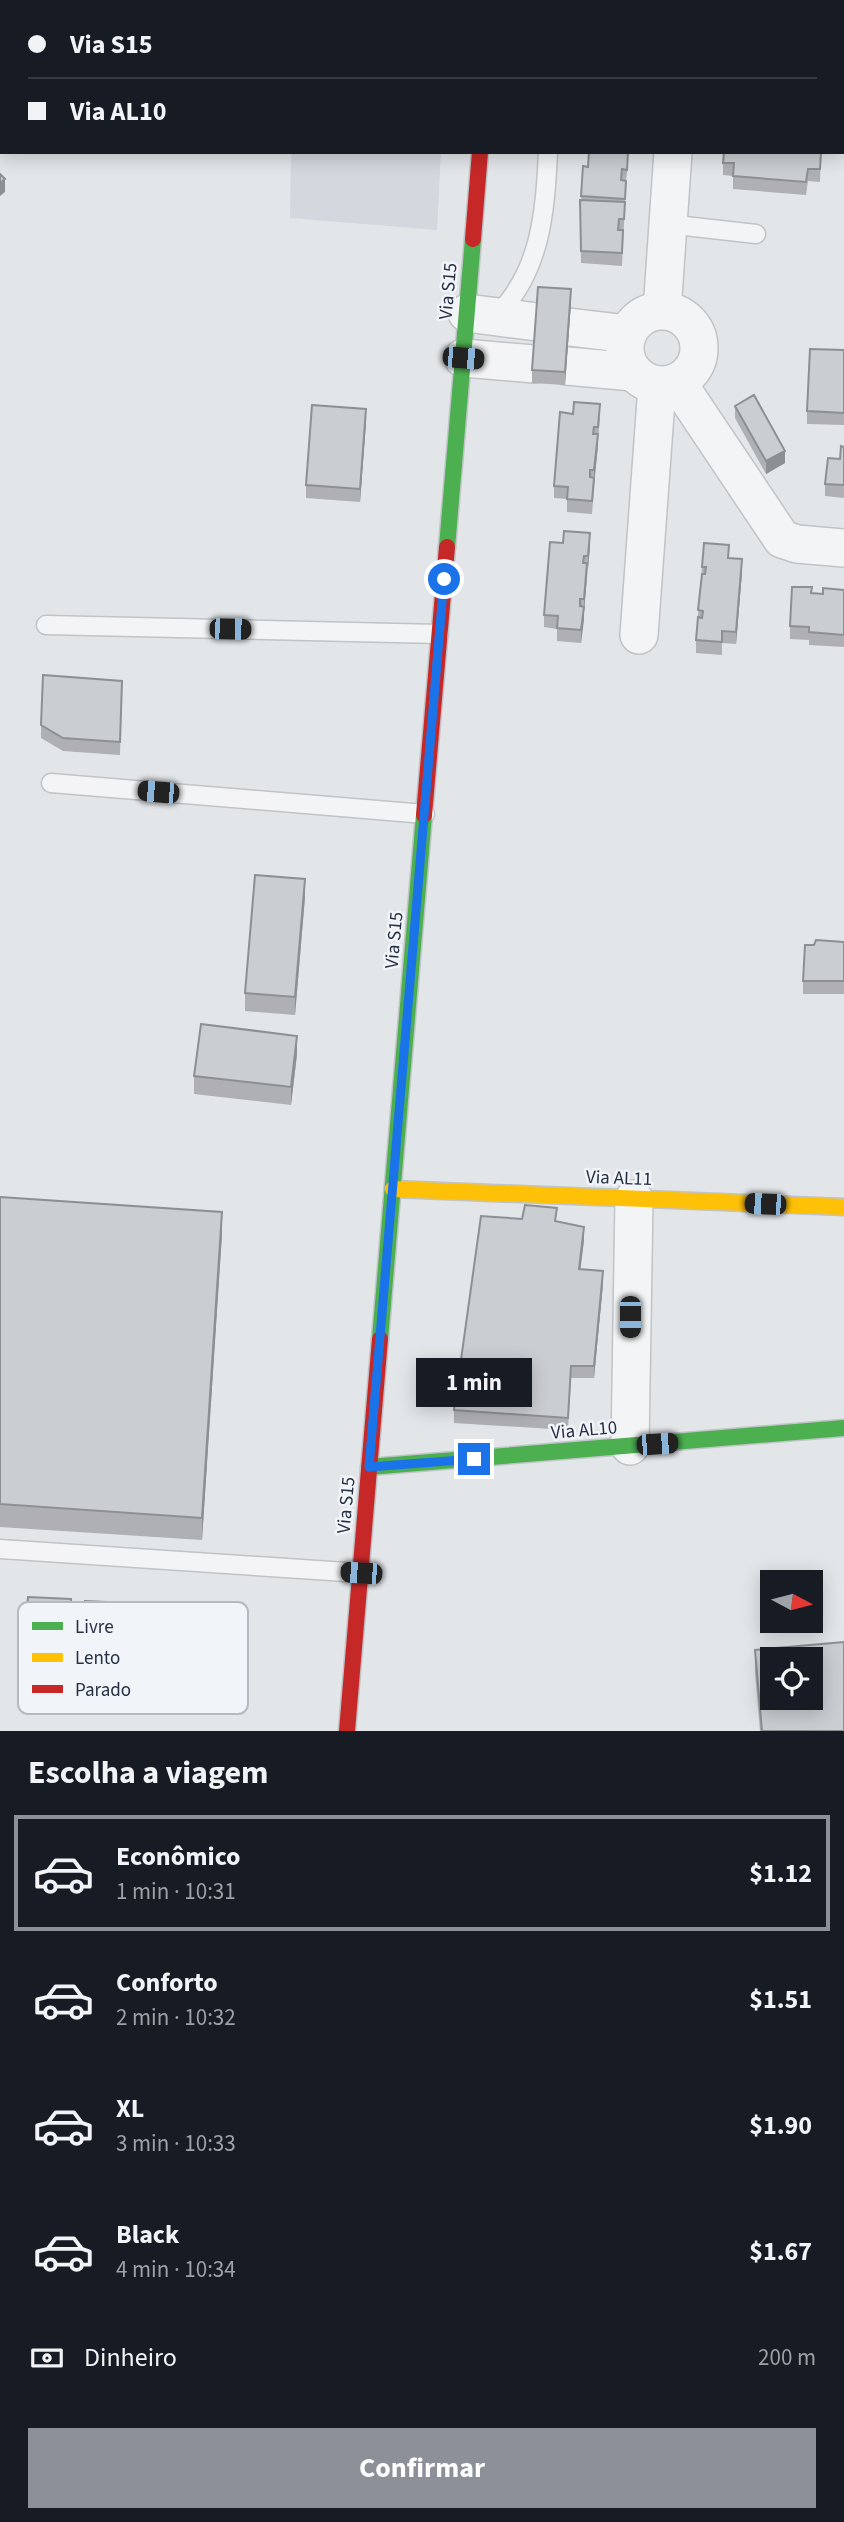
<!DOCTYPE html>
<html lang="pt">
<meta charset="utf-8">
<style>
body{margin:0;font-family:"Source Sans 3",sans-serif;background:#20242c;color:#f1f3f6;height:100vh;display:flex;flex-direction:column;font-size:26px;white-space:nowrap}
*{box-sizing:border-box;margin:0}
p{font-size:23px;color:#9ea1a6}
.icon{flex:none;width:38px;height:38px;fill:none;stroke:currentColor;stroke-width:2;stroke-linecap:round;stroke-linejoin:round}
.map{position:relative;height:1731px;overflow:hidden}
.drawer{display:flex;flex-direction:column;background:#171b24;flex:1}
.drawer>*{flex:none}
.banner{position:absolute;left:0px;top:0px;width:845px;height:154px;box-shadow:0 4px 18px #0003;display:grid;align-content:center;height:154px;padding:0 28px;background:#171b24}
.needle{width:46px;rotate:97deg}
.buttons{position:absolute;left:760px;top:1570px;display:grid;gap:14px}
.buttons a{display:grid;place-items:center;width:63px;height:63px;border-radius:0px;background:#171b24;box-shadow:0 4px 18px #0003;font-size:35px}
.end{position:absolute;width:32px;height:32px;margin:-16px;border:9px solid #1a73e8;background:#fff;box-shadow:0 0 0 4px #fff}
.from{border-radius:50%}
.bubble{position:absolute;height:49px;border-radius:0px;background:#171b24;box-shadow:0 4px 18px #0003;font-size:23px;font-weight:700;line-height:49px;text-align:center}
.car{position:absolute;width:21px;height:42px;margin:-21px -10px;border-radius:9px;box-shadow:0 0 5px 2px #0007;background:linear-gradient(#222 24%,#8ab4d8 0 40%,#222 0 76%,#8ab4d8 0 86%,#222 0)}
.banner b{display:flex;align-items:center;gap:24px;height:66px;font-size:26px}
.banner b+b{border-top:2px solid #363941}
.banner i{width:18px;height:18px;background:#f1f3f6}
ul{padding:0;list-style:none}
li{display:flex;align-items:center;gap:21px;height:116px;margin:0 14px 10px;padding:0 14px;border:4px solid transparent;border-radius:0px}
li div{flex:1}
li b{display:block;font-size:26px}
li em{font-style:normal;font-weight:700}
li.current{border-color:#8c9099}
li>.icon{width:63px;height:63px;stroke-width:1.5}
h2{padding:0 28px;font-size:32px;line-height:84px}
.pay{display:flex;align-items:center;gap:18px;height:77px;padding:0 28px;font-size:26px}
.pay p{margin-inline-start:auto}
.action{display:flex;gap:14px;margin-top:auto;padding:14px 28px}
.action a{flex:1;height:80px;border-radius:0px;background:#8c9099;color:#fff;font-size:28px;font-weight:700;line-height:80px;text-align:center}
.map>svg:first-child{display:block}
.built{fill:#d3d7de}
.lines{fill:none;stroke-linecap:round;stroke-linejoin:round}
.lane-casing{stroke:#c0c3c7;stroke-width:21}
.street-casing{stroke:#c0c3c7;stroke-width:40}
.fast-casing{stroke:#c0c3c7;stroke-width:19}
.slow-casing{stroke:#c0c3c7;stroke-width:19}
.jam-casing{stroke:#c0c3c7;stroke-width:19}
.lane{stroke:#f3f4f5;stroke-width:18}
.street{stroke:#f3f4f5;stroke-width:37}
.fast{stroke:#4caf50;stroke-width:16}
.slow{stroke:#ffc107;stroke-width:16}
.jam{stroke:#c62828;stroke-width:16}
.wall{fill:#aeb0b4}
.shaded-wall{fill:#8d9092}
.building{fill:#cacdd1;stroke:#8d9092;stroke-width:2;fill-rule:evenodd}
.route{stroke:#1a73e8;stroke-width:9}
.labels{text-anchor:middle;stroke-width:5;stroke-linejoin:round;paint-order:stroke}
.street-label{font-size:19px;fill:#283144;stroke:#f1f4f8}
.key{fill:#f1f4f8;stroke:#b5bac2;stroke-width:2}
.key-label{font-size:19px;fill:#283144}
</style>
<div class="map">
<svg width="844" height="1731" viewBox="0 0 844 1731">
<rect width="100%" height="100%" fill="#e3e6e9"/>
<!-- built -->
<path class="built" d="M 291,152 L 441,152 L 437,230 L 290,218 Z"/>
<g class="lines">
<defs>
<path id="lane" d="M 667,224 L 756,234
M 495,317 C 541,272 545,213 548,152
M 46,625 L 439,634
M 51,783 L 425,814
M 0,1549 L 361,1573"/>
<path id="street" d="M 662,311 L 673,152
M625 348a37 37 0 1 1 74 0a37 37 0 1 1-74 0Z
M 467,313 L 537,322
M 569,327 L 628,334
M 463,358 L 534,364
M 567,366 L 633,372
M 677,382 L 782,539 L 797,544 L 844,548
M 639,635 L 657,386
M 630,1446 L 634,1199"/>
<path id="fast" d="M 447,547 L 473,239
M 380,1339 L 424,815
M 369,1467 L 844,1428"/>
<path id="slow" d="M 393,1189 L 844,1207"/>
<path id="jam" d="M 496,0 L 496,2
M 473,239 L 480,152
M 424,815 L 447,547
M 347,1731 L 380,1339"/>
</defs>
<!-- lane casing -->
<use href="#lane" class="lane-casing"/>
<!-- street casing -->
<use href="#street" class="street-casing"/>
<!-- fast casing -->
<use href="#fast" class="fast-casing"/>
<!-- slow casing -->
<use href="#slow" class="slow-casing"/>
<!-- jam casing -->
<use href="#jam" class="jam-casing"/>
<!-- lane -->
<use href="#lane" class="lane"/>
<!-- street -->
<use href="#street" class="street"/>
<!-- fast -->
<use href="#fast" class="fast"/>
<!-- slow -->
<use href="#slow" class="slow"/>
<!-- jam -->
<use href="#jam" class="jam"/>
</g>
<!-- wall -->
<path class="wall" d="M 821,152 L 820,182 L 808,181 L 806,195 L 733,189 L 733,176 L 723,175 L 723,163 Z
M 628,162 L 626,182 L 622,266 L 581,263 L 580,200 L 581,200 L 583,166 L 588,167 Z
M 571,302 L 565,385 L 532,383 L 532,370 Z
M 844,350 L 844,425 L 807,424 L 807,411 Z
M 735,406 L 785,463 L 766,474 L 735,418 Z
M 600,417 L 592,514 L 567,512 L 567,499 L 554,498 L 554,486 Z
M 366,422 L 360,502 L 306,498 L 306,485 Z
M 844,447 L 844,498 L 825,496 L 825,484 L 840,459 Z
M 590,546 L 581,643 L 557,641 L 557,629 L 544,627 L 544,615 Z
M 729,558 L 742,572 L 736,644 L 722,643 L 722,655 L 696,653 L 696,640 L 702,567 Z
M 844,590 L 844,647 L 809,645 L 809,640 L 790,639 L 790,626 L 811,593 L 823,594 Z
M 122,681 L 120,755 L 63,751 L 41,738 L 41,725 Z
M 305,897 L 295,1015 L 245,1011 L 245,993 Z
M 844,942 L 844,994 L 803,994 L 803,981 L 814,945 Z
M 297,1054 L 291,1105 L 194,1094 L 194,1076 Z
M 0,1197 L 222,1234 L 202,1540 L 0,1527 Z
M 557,1222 L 584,1240 L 580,1269 L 603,1284 L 594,1378 L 571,1378 L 568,1430 L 454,1423 L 454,1410 Z
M 71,1612 L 68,1648 L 25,1645 L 25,1633 Z
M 128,1616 L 126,1651 L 82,1648 L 82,1635 Z
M 755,1650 L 844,1731 L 760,1731 L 755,1672 Z
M 159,1676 L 157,1708 L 111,1705 L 111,1692 Z"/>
<!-- shaded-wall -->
<path class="shaded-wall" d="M 2,110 L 2,123 L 0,124 L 0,112 Z
M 5,179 L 5,192 L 0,196 L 0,183 Z
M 571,289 L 571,302 L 565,385 L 565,372 Z
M 366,409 L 366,422 L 360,502 L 360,489 Z
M 598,434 L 598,447 L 594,483 L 594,470 Z
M 785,451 L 785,463 L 766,474 L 766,461 Z
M 590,533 L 590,546 L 588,569 L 588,556 Z
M 742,559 L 742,572 L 736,644 L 736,632 Z
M 587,563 L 587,576 L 584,612 L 584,599 Z
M 584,607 L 584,620 L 581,643 L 581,630 Z
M 305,879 L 305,897 L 295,1015 L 295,997 Z
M 297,1036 L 297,1054 L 291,1105 L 291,1087 Z
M 222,1212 L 222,1234 L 202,1540 L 202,1518 Z
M 584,1227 L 584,1240 L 579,1282 L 579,1269 Z
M 603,1271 L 603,1284 L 594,1378 L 594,1366 Z"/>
<!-- building -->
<path class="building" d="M 580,0 L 603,0 L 603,2 L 580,2 Z
M 627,0 L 727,0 L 727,2 L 627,2 Z
M 806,0 L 844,0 L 844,31 L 844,2 L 805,2 Z
M 0,89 L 2,91 L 2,110 L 0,112 Z
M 589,152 L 628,152 L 627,170 L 622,169 L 621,180 L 626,181 L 625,199 L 581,196 L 583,166 L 588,167 Z
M 724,152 L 821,152 L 820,169 L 808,169 L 806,182 L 733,176 L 734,163 L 723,163 Z
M 0,174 L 5,179 L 0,183 Z
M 580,200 L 625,202 L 624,219 L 619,219 L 618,230 L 623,230 L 622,253 L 581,251 Z
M 538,287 L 571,289 L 565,372 L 532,370 Z
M 810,349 L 844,350 L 844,413 L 807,411 Z
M 754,395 L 785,451 L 766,461 L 735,406 Z
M 574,402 L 600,404 L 598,427 L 594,427 L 593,434 L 598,434 L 594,470 L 590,470 L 590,477 L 594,478 L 592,501 L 567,499 L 568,487 L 554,486 L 560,412 L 573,414 Z
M 312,405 L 366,409 L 360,489 L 306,485 Z
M 841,446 L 844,447 L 844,485 L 825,484 L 828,458 L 840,459 Z
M 564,531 L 590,533 L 588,556 L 584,556 L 583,563 L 587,563 L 584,599 L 580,599 L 580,606 L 584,607 L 581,630 L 557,628 L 558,616 L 544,615 L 550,542 L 563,543 Z
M 704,543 L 729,545 L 728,558 L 742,559 L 736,632 L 722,631 L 722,642 L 696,640 L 698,617 L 702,618 L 703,611 L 698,610 L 702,574 L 705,574 L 706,567 L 702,567 Z
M 792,587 L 812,587 L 811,593 L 823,594 L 823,588 L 844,590 L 844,635 L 809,632 L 809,627 L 790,626 Z
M 43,675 L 122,681 L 120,742 L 63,738 L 41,725 Z
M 255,875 L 305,879 L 295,997 L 245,993 Z
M 816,940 L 844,942 L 844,981 L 803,981 L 805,945 L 814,945 Z
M 201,1024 L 297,1036 L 291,1087 L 194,1076 Z
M 0,1197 L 222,1212 L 202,1518 L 0,1504 Z
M 525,1205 L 557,1208 L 555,1221 L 584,1227 L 579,1269 L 603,1271 L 594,1366 L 571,1366 L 568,1418 L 454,1410 L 481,1216 L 522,1219 Z
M 28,1597 L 71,1599 L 68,1635 L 25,1633 Z
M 85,1601 L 128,1603 L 126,1638 L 82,1635 Z
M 844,1642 L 844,1731 L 762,1731 L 755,1650 ZM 772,1659 L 810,1659 L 810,1698 L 772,1698 Z"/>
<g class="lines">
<!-- route -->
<path class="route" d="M 444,579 L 369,1467 L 474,1459"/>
</g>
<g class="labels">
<!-- street labels -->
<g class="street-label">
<text transform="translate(447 291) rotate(-85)" y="7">Via S15</text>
<text transform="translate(393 940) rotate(-85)" y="7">Via S15</text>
<text transform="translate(619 1177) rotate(2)" y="7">Via AL11</text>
<text transform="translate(584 1429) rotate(-5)" y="7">Via AL10</text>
<text transform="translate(345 1505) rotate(-85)" y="7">Via S15</text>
</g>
</g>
<!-- legend -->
<rect x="18" y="1602" width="230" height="112" rx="10" class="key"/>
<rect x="32" y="1622" width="31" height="8" fill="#4caf50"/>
<rect x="32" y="1653" width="31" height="9" fill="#ffc107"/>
<rect x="32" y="1685" width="31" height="8" fill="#c62828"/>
<g class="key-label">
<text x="75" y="1633">Livre</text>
<text x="75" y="1664">Lento</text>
<text x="75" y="1696">Parado</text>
</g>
</svg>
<div class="buttons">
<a><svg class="needle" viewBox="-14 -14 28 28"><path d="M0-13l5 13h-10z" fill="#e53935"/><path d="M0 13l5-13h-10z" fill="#9ea1a6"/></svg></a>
<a><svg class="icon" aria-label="locate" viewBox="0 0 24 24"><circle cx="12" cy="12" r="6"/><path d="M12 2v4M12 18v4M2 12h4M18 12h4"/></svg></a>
</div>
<i class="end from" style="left:444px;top:579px"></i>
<i class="end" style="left:474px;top:1459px"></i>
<div class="bubble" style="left:416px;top:1358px;width:116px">1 min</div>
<i class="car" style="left:463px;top:358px;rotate:95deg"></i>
<i class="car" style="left:230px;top:629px;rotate:91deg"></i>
<i class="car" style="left:158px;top:792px;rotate:275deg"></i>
<i class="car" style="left:765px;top:1204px;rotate:272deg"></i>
<i class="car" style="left:630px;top:1317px;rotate:180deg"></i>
<i class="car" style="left:657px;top:1444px;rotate:86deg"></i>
<i class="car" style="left:361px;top:1573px;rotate:274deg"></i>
<div class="banner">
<b><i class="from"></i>Via S15</b>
<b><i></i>Via AL10</b>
</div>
</div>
<section class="drawer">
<h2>Escolha a viagem</h2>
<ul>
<li class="current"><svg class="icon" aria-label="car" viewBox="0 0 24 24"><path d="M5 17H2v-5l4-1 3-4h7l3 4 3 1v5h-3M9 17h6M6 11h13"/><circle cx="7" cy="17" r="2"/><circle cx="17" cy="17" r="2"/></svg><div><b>Econômico</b><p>1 min · 10:31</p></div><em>$1.12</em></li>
<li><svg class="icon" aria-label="car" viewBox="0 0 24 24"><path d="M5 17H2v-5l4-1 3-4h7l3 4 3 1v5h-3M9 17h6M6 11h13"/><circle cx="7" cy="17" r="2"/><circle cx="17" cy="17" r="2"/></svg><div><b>Conforto</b><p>2 min · 10:32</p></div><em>$1.51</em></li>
<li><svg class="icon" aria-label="car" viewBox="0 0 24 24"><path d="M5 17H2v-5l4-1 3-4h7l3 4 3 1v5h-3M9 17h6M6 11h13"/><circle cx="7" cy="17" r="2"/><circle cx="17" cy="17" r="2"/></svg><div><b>XL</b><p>3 min · 10:33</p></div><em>$1.90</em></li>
<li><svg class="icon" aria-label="car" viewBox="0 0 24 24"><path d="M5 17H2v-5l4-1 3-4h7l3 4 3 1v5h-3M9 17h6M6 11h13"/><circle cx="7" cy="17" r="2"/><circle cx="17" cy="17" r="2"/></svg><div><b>Black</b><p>4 min · 10:34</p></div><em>$1.67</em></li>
</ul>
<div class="pay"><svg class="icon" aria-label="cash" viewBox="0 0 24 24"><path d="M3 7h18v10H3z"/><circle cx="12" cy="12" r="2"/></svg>Dinheiro<p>200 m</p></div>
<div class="action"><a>Confirmar</a></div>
</section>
